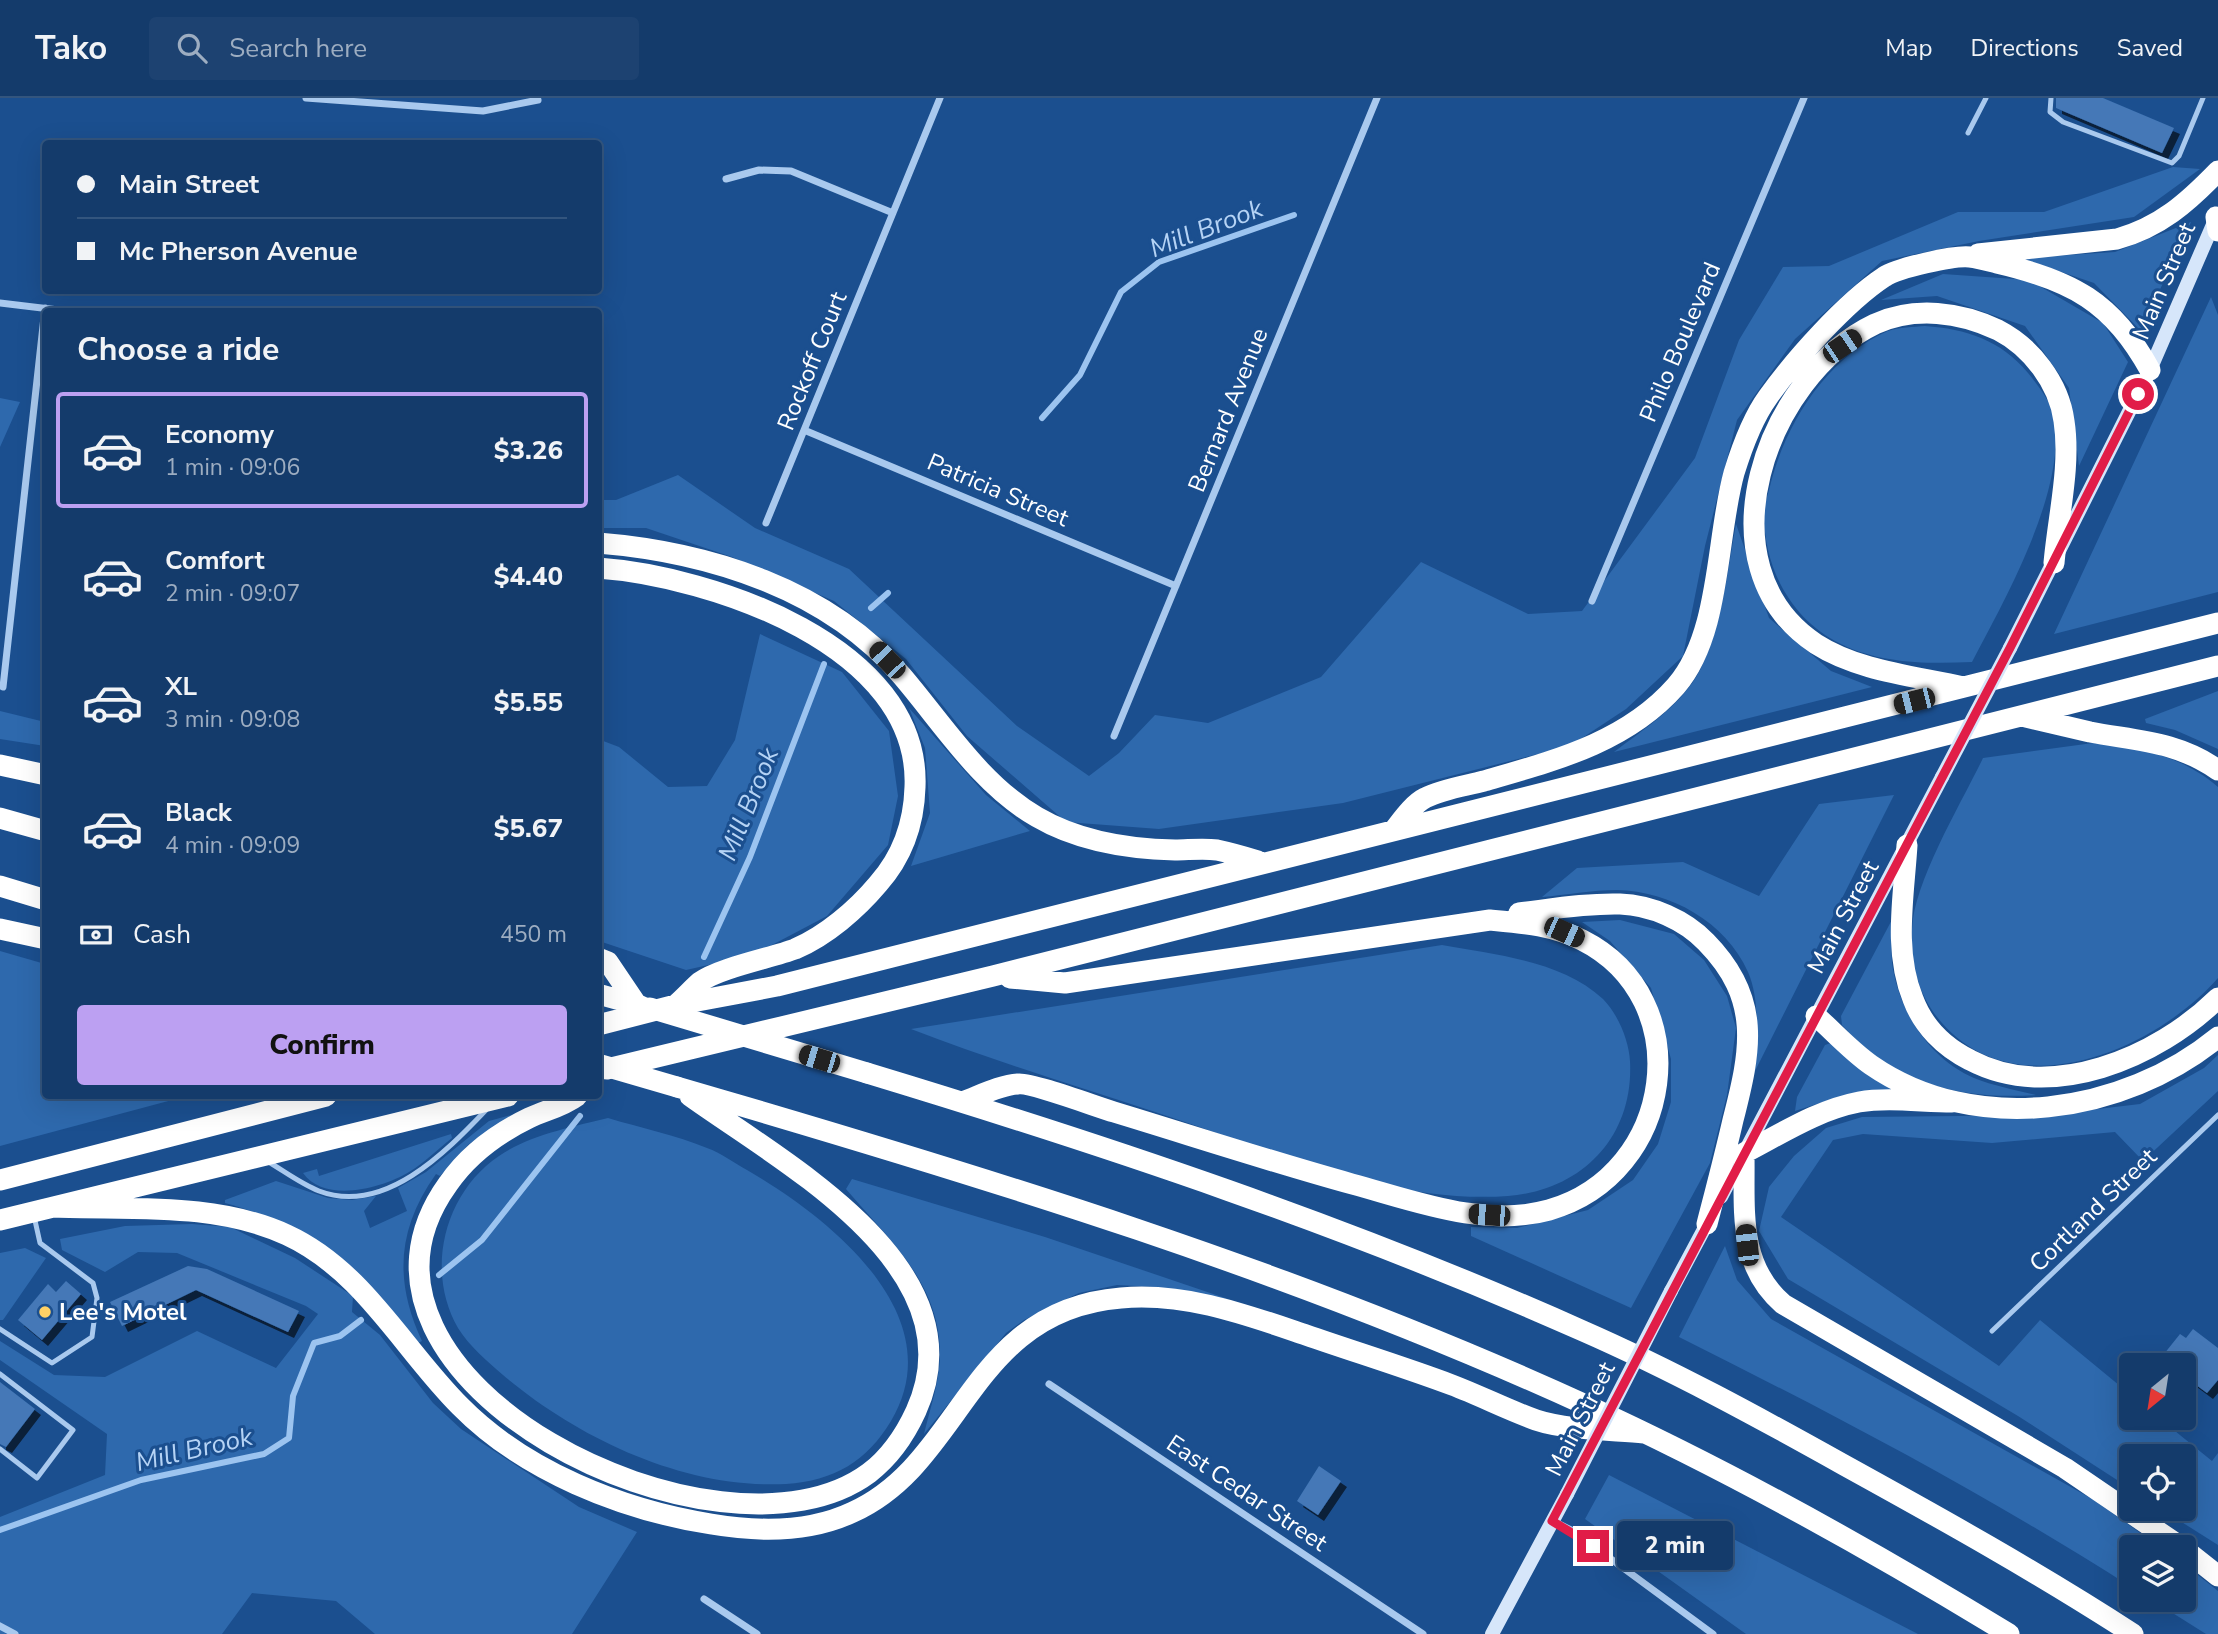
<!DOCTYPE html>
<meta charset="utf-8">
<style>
body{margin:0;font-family:"Nunito Sans",sans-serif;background:#1d4271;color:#f1f3f6;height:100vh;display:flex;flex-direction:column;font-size:26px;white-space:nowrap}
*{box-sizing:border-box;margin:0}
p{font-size:23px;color:#9dadc1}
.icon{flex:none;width:38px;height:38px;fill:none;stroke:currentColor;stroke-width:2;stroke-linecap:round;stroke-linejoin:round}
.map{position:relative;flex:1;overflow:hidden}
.side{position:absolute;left:42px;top:210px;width:560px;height:791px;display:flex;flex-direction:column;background:#143b6b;border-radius:7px;box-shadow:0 7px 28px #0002,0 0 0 2px #33557e}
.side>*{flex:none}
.hud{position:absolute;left:42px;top:42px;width:560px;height:154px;border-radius:7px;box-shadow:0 7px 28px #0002,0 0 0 2px #33557e;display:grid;align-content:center;height:154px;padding:0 35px;background:#143b6b}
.needle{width:46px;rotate:210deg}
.tools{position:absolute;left:2119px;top:1255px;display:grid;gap:14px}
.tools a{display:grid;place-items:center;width:77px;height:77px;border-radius:7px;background:#143b6b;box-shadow:0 7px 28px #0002,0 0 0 2px #33557e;font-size:35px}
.end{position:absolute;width:32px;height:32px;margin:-16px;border:9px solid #e11d48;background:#fff;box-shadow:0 0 0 4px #fff}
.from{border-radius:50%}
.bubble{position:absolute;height:49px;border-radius:7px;background:#143b6b;box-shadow:0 7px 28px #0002,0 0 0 2px #33557e;font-size:23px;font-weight:800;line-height:49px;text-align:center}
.car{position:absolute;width:21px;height:42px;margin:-21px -10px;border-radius:9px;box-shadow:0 0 5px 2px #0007;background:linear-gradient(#222 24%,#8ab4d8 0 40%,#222 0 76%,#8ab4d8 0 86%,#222 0)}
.hud b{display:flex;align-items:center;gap:24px;height:66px;font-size:26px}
.hud b+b{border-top:2px solid #33557e}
.hud i{width:18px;height:18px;background:#f1f3f6}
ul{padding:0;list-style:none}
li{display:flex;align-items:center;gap:21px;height:116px;margin:0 14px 10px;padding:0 21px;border:4px solid transparent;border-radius:7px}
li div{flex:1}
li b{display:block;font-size:26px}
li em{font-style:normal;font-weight:800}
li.active{border-color:#bca0f2}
li>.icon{width:63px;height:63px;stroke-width:1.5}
h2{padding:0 35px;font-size:32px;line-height:84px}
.pay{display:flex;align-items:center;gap:18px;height:77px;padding:0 35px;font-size:26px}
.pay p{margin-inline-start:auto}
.action{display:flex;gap:14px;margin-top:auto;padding:14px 35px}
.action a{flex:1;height:80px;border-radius:7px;background:#bca0f2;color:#111;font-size:28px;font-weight:800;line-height:80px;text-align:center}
header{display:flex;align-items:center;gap:42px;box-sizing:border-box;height:98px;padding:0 35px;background:#143b6b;border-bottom:2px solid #33557e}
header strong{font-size:33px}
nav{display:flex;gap:38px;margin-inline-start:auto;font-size:24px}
.search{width:490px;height:63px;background:#1d4271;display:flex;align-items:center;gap:18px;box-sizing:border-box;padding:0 24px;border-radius:7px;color:#9dadc1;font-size:26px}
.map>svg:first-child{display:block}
.green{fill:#2e69ad}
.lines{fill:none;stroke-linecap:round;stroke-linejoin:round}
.stream{stroke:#9cc4f0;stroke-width:6}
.building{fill:#4478b7;filter:url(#shadow)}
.lane{stroke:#a9c9ee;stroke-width:5}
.street{stroke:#a9c9ee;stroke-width:7}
.secondary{stroke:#d6e6fa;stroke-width:14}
.highway{stroke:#fff;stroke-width:21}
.secondary-bridge{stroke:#d6e6fa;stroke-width:14}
.highway-bridge{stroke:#fff;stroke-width:21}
.route{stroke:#e11d48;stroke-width:9}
.poi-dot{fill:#ffd166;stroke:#1b4f8f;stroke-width:2.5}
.labels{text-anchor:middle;stroke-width:6;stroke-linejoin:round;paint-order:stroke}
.street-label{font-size:24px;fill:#fff;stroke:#1b4f8f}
.poi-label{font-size:24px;font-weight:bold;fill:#fff;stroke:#1b4f8f;text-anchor:start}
.water-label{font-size:26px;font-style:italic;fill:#b5d3f5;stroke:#1b4f8f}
</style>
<header>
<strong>Tako</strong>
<div class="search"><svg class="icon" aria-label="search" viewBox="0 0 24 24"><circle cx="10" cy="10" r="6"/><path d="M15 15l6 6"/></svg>Search here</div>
<nav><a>Map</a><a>Directions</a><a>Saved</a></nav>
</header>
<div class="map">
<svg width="2218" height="1536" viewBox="0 0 2218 1536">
<defs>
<filter id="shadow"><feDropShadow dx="6" dy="6" stdDeviation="0" flood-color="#0009"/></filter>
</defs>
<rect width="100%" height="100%" fill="#1b4f8f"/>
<!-- green -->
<path class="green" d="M 2173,69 L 2200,71 L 2134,119 L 1979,143 L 1882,163 L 1795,241 L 1737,322 L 1705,448 L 1683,558 L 1626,611 L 1570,648 L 1343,705 L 1159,731 L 1066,724 L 967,638 L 906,561 L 834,503 L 732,459 L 646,430 L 599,430 L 599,402 L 616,402 L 678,377 L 755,430 L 849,471 L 1017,628 L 1089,678 L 1119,655 L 1155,617 L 1208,625 L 1321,579 L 1421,464 L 1528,516 L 1582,513 L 1695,360 L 1739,242 L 1783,169 L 1829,168 L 1958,114 L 2044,114 Z
M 2191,124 L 2141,233 L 2094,185 L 2020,160 L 2115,154 Z
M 1943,176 L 2029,182 L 2103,225 L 2128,264 L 2079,368 L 2069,290 L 2025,228 L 1937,198 L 1881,202 Z
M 2211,199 L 2218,217 L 2218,494 L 2054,536 Z
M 1925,228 C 1966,231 2001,242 2028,275 C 2037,286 2049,301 2053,315 C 2070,387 2005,501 1972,564 C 1929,566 1881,566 1841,546 C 1791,522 1764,470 1764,416 C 1764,406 1769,394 1771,384 C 1787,323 1828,259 1888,233 C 1899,229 1914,229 1925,228 Z
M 0,300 L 20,304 L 0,349 Z
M 1736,426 L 1769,520 L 1831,573 L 1872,589 L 1614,654 C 1644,631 1682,607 1700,572 C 1722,528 1727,475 1736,426 Z
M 760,536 L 842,574 L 889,633 L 898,698 L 888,747 L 827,818 L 753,857 L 686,872 L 599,843 L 598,641 L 619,649 L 668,689 L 707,688 L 735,642 Z
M 2218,593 L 2218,651 L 2175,632 L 2146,625 L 2145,621 Z
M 909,610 L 986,697 L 1030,733 L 911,768 L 930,715 L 925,650 Z
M 0,613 L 45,624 L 45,648 L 0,641 Z
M 2093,645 C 2140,650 2181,657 2218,689 L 2218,880 C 2155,952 2017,1011 1942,925 C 1919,899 1910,866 1912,831 C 1914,783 1961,706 1983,660 Z
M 1894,697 L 1754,975 C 1756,943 1761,904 1748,874 C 1726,824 1670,793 1617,792 C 1592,792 1566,797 1542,799 L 1577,770 L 1683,764 L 1759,798 L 1819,706 Z
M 1895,816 C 1893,836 1889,856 1894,876 C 1903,919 1932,962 1974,980 C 1994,988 2015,992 2036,997 C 1960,1002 1894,986 1842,927 L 1841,918 Z
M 1620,822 L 1674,836 L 1704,862 L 1727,898 L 1736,930 L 1727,997 L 1710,1065 L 1631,1210 L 1471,1138 L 1471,1129 L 1517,1130 L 1588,1112 L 1633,1082 L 1658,1046 L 1671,1004 L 1671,961 L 1651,890 L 1610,843 L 1582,824 Z
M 1442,847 C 1495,857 1561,862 1603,901 C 1618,916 1629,943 1630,963 C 1634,1038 1583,1092 1508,1098 C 1392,1106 1278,1055 1170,1019 C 1084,990 996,964 911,931 Z
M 0,853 L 45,866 L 46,998 L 187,998 L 0,1048 Z
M 1831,945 L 1901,993 L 1842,998 L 1795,1013 L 1797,999 L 1825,947 Z
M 2218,957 L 2218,993 L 2143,1063 L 2115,1034 L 1992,1045 L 1863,1036 L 1833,1042 L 1781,1119 L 1999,1268 L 2040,1222 L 2131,1297 L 2132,1320 L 2159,1320 L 2212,1363 L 2218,1355 L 2218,1447 L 2161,1411 L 2184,1410 L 2184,1358 L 2132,1358 L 2131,1391 L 2018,1318 L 1788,1181 L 1759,1133 L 1769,1089 L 1794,1058 L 1826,1030 L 1862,1019 L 2047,1017 L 2140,1006 L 2204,970 Z
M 515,1016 L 469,1046 L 440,1078 L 436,1076 C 397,1131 394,1183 422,1243 L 418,1245 C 356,1171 322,1132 225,1105 L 225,1102 L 276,1083 L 328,1100 L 352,1102 L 376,1098 L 364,1113 L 370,1130 L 407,1113 L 398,1090 L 426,1074 L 489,1023 Z
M 608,1020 C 641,1030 676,1037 707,1050 C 721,1055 734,1065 747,1072 C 827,1118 954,1217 891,1323 C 867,1363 834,1383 786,1386 C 685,1391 579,1341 503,1277 C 487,1263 469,1248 458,1230 C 425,1173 444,1095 499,1058 C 529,1037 572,1029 608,1020 Z
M 451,1036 L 452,1040 C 438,1051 424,1065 409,1074 C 383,1090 325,1106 303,1075 L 317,1071 L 319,1078 Z
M 852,1081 L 1045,1139 L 1228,1201 L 1156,1189 L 1117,1187 L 1079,1195 L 1024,1222 L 1006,1235 L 924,1336 C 930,1311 940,1282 940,1256 C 940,1184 888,1141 846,1091 Z
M 192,1126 L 230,1129 L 295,1160 L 353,1198 L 352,1214 L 380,1237 L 433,1305 L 461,1331 L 579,1409 L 637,1434 L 572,1536 L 375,1536 L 336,1503 L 252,1495 L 222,1536 L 0,1536 L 0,1419 L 105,1377 L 107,1336 L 0,1262 L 0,1243 L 54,1277 L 105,1279 L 197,1233 L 276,1270 L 318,1216 L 306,1208 L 177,1155 L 138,1154 L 105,1174 L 62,1152 L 60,1141 L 125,1128 Z
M 1725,1148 L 1737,1182 L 1771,1221 L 2094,1402 L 2160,1449 L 2132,1449 L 2131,1489 C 1986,1396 1833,1316 1679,1239 Z
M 25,1150 L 46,1160 L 3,1222 L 0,1222 L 0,1155 Z
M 1609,1377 L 1918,1536 L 1746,1536 L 1585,1421 Z
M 2184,1466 L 2218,1493 L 2218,1536 L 2206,1536 L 2152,1502 L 2184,1502 Z"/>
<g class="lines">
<!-- stream -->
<path class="stream" d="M 1042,320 L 1080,277 L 1121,194 L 1159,164 L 1294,117
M 871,510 L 888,495
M 704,859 L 750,759 L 824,566
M 439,1177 L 482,1142 L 580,1018
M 0,1432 L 141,1382 L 264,1356 L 289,1340 L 293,1298 L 314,1245 L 340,1238 L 361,1222"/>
</g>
<!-- building -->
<path class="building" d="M 2056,0 L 2103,0 L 2174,30 L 2162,55 L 2056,10 Z
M 188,1168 L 207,1171 L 299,1213 L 288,1234 L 196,1192 L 122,1228 L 110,1204 Z
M 66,1183 L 81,1196 L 42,1242 L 18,1222 L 48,1186 L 56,1194 Z
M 2193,1231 L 2218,1250 L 2218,1282 L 2207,1295 L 2184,1278 L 2187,1274 L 2184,1267 L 2178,1267 L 2164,1256 L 2180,1236 L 2186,1240 Z
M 0,1284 L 35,1311 L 6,1349 L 0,1346 Z
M 1319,1368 L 1341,1383 L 1318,1417 L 1297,1403 Z"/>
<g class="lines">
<!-- lane -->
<path class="lane" d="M 2051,0 L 2050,14 L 2063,24 L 2172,65 L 2179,58 L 2203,0
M 1968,35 L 1986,0
M 267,1063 C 284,1073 301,1086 319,1093 C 384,1118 446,1054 486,1012
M 0,1231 L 52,1265 L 92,1239 L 97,1200 L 93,1185 L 40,1145 L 34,1118
M 1992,1233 L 2218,1017
M 0,1276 L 73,1332 L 37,1380 L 0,1351"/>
<!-- street -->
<path class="street" d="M 306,0 L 483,13 L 538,2
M 726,81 L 759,72 L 791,73 L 893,115
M 0,205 L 75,214
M 804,332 L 1176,488
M 766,425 L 940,0
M 1592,503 L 1804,0
M 3,589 L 45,210
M 1114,638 L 1377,0
M 1049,1286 L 1423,1536
M 1553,1423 L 1573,1433 L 1713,1536
M 704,1501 L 757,1536
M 0,1528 L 15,1536"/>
<!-- secondary -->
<path class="secondary" d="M 2010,550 L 2150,272 L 2215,122
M 1721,1099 L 1942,679
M 1671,1193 L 1710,1120
M 1492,1536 L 1567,1396"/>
<!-- highway -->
<path class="highway" d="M 2216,119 L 2218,133
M 1978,156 L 2117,141 C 2160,129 2187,105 2218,73
M 598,445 C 709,454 828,491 902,578 C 943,626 981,687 1037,719 C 1078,743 1127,751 1175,752 C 1188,752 1203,750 1217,752 C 1231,755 1245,759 1258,763
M 598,470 C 711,478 921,548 915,689 C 914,725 902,759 878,786 C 857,811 826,838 795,851 C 771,860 719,870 700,884 C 692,891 685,899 677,906
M 1963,589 C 1915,578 1858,573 1816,546 C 1698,468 1766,278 1875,226 C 1915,208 1960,214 1998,232 C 2031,249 2059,285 2064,323 C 2071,368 2058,419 2054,465
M 2026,619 C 2047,624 2068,629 2090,634 C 2137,643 2176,643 2218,672
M 0,667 L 46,677
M 0,720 L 46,733
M 1394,732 C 1402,722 1413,706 1425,700 C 1442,691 1465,688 1484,683 C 1553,663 1626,645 1676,588 C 1721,536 1716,440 1734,375 C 1742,349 1752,321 1768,299 C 1795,261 1846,204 1884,179 C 1897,170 1955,157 1970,159 C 1979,160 1989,163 1997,165 C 2071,182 2113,204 2150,272
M 1907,747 C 1904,798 1893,852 1913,901 C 1923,928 1944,949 1970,962 C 2051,1005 2157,960 2218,900
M 0,788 L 46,802
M 1519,815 C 1552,811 1587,805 1620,806 C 1651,807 1685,822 1706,844 C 1762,901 1751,952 1733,1022 C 1725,1057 1716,1091 1707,1126
M 0,831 L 46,841
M 598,860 L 608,864 L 637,907
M 598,896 L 641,908
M 1816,918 C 1834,934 1851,953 1871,967 C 1975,1039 2124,1016 2218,939
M 598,927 L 676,907 L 777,888 L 2218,525
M 607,971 L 993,878 L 2218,568
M 867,975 C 1111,1049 1350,1129 1583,1233 C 1672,1272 1758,1319 1844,1367 C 1942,1421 2039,1475 2133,1536
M 677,989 C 986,1079 1294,1173 1588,1308 C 1732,1374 1873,1453 2009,1536
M 577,998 C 562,1009 546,1012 529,1020 C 498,1035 468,1057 448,1086 C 307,1281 721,1485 869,1375 C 890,1359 905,1337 916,1313 C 981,1170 783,1065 690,998
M 962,1004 C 979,998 1000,987 1018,986 C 1030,984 1097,1009 1114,1014 C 1193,1038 1272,1064 1352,1086 C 1415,1103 1483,1130 1549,1112 C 1675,1076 1699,901 1582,842 C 1552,827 1523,825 1490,822 L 1065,885 L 1010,880
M 1952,1004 C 1922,1004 1888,999 1859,1004 C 1817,1012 1781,1036 1744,1055 C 1745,1111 1737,1166 1783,1206 L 2065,1370 L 2181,1449
M 0,1082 L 326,998
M 55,1109 C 131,1112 216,1104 287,1137 C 363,1172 403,1251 460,1308 C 524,1373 622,1412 711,1426 C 758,1434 809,1435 853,1414 C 964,1364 969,1212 1121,1200 C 1185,1194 1247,1217 1306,1237 C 1355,1254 1404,1269 1452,1287 C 1481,1298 1508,1312 1536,1322 C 1566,1332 1612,1332 1644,1335
M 0,1122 L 508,998
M 2184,1451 L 2218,1478"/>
<!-- secondary-bridge -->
<path class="secondary-bridge" d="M 1942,679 L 2010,550
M 1567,1396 L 1671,1193"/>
<!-- highway-bridge -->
<path class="highway-bridge" d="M 650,910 L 867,975
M 598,966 L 677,989"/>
</g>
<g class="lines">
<!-- route -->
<path class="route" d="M 1593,1448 L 1552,1423 L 2010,550 L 2138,296"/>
</g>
<!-- markers -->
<circle class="poi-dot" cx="45" cy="1214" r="7"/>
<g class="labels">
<!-- street labels -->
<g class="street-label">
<text transform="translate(2164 183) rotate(-67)" y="8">Main Street</text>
<text transform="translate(1680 244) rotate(-67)" y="8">Philo Boulevard</text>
<text transform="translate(812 263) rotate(-68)" y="8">Rockoff Court</text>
<text transform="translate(1228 312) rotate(-68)" y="8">Bernard Avenue</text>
<text transform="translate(998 392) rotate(23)" y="8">Patricia Street</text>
<text transform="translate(1843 819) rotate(-62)" y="8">Main Street</text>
<text transform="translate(2093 1112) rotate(-44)" y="8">Cortland Street</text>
<text transform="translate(1580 1321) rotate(-63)" y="8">Main Street</text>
<text transform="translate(1247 1395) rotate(34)" y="8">East Cedar Street</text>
</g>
<!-- poi labels -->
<g class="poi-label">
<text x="59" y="1222">Lee's Motel</text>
</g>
<!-- water labels -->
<g class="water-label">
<text transform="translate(1206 130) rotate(-21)" y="9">Mill Brook</text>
<text transform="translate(748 706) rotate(-68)" y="9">Mill Brook</text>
<text transform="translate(194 1351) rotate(-13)" y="9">Mill Brook</text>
</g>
</g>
</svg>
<div class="tools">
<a><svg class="needle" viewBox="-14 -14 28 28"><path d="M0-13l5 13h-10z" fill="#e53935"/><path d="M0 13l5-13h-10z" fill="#9dadc1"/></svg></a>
<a><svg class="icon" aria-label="locate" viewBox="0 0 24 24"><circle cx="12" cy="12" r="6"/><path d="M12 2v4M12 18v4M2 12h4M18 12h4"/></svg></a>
<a><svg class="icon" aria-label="layers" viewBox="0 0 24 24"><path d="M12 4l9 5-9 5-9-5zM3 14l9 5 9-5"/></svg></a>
</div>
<i class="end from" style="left:2138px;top:296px"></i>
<i class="end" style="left:1593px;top:1448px"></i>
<div class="bubble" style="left:1617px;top:1423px;width:116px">2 min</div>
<i class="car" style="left:1842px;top:248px;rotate:56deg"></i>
<i class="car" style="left:887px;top:562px;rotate:316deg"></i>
<i class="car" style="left:1914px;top:603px;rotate:256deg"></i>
<i class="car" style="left:1564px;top:834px;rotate:114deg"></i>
<i class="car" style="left:819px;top:961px;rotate:287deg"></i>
<i class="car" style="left:1489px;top:1117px;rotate:274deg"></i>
<i class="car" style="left:1747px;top:1147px;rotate:354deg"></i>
<div class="hud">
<b><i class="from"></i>Main Street</b>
<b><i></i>Mc Pherson Avenue</b>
</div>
<section class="side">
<h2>Choose a ride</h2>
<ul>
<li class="active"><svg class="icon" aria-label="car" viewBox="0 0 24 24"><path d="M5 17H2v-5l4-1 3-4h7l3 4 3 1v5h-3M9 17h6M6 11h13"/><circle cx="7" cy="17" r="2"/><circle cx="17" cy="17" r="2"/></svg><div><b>Economy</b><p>1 min · 09:06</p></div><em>$3.26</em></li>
<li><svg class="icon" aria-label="car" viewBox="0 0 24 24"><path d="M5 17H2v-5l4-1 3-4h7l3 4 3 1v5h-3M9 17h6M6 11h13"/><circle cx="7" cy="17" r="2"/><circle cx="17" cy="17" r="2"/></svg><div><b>Comfort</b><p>2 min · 09:07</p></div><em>$4.40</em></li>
<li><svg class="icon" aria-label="car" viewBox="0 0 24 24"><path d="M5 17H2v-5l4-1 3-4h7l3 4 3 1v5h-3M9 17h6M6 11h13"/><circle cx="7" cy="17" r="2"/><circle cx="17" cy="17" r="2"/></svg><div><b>XL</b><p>3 min · 09:08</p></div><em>$5.55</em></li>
<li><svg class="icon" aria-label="car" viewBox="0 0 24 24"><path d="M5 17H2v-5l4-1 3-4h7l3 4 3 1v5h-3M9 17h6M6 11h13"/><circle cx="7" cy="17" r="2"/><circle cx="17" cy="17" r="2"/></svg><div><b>Black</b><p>4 min · 09:09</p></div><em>$5.67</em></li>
</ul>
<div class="pay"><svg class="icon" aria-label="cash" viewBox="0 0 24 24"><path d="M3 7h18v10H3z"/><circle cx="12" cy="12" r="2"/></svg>Cash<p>450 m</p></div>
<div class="action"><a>Confirm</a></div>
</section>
</div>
